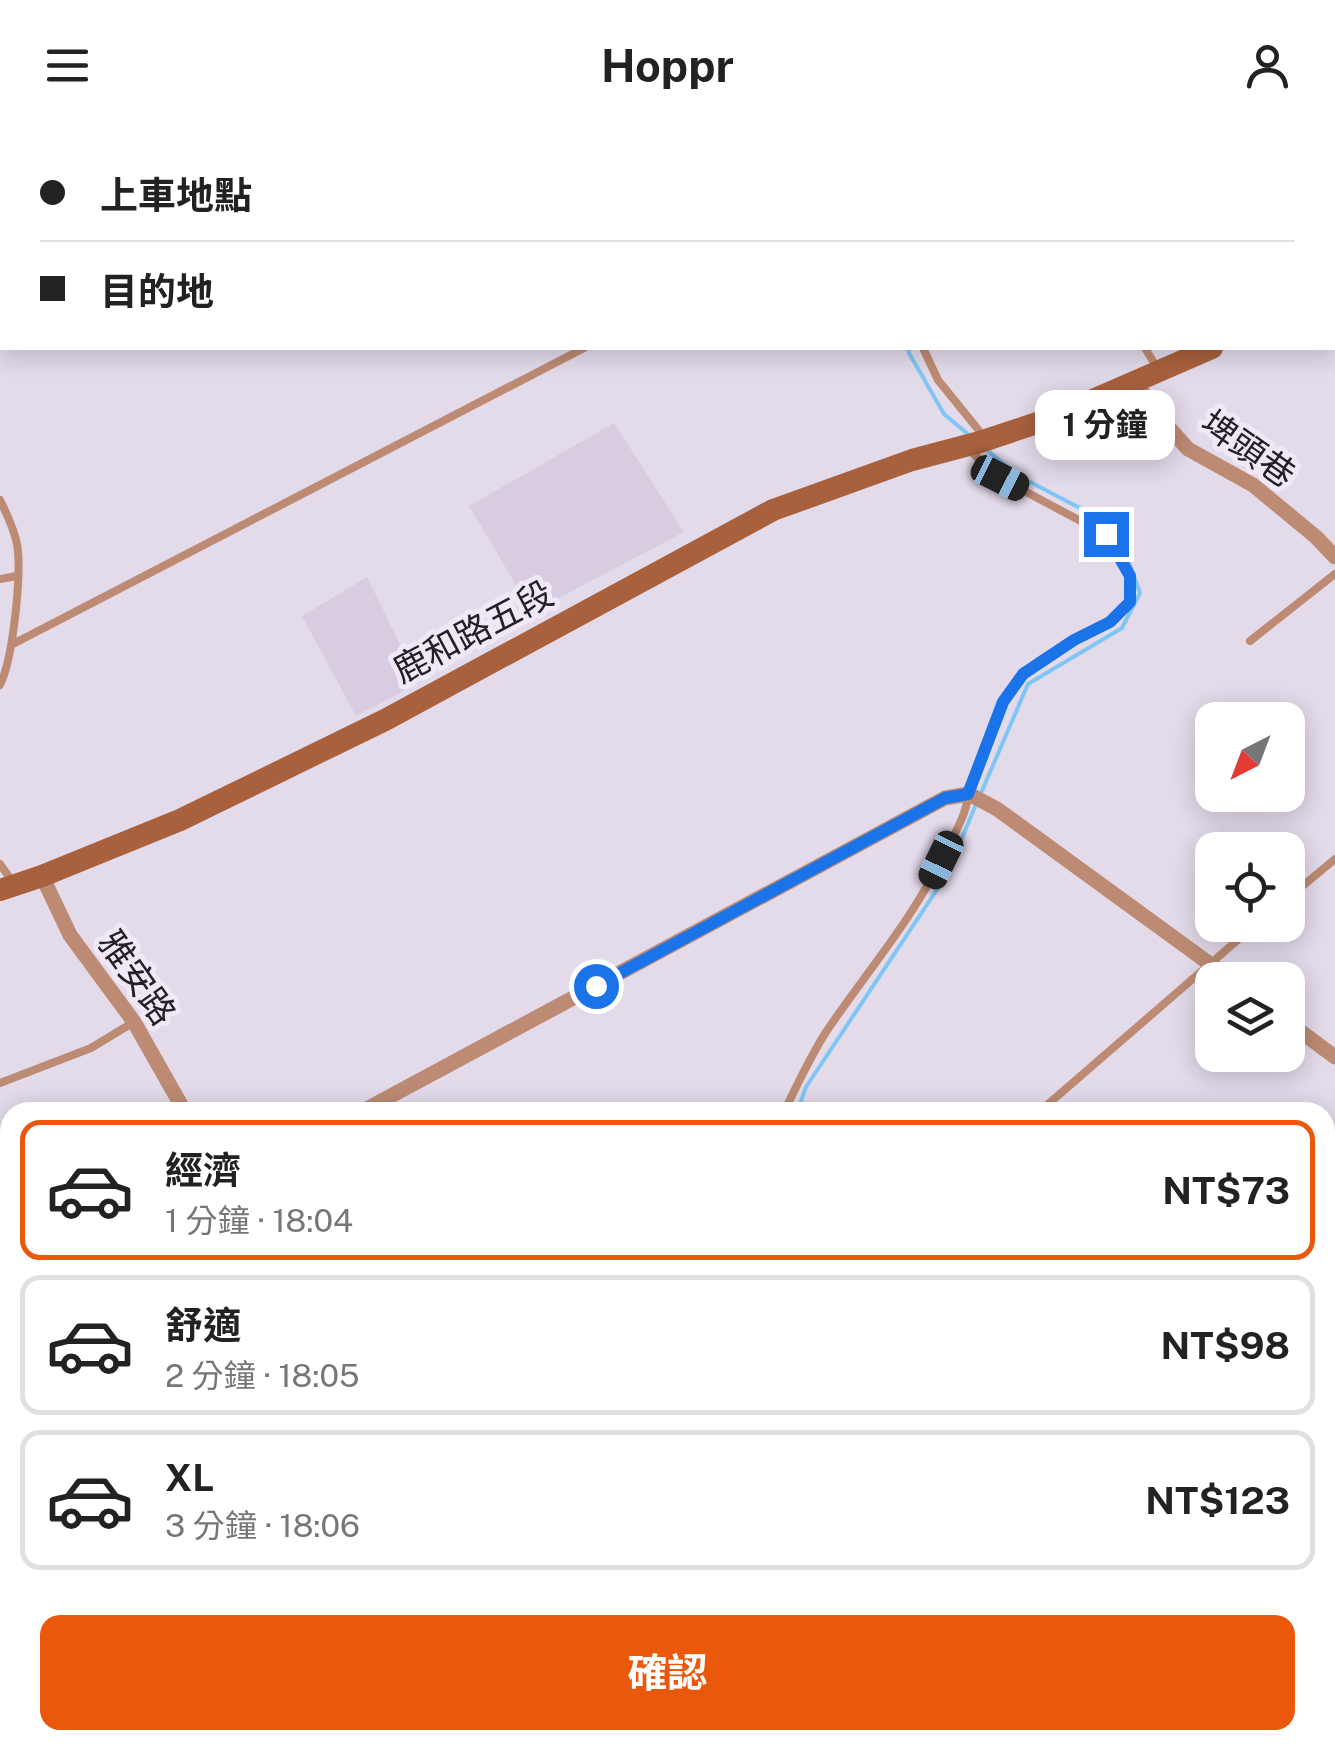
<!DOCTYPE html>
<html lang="zh-TW">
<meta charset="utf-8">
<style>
body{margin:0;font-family:"Public Sans","Noto Sans TC",sans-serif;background:#f6f6f6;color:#222;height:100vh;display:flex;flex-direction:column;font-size:38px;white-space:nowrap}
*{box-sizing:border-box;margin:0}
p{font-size:32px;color:#767676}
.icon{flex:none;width:55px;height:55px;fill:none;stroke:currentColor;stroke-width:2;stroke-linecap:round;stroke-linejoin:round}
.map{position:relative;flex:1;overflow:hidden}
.sheet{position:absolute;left:0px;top:972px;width:1335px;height:648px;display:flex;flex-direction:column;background:#fff;border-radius:30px 30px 0 0;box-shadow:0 5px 25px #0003}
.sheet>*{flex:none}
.guide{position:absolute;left:0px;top:0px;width:1335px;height:220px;box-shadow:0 5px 25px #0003;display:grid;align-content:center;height:220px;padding:0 40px;background:#fff}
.needle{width:65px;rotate:222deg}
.fabs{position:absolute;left:1195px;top:572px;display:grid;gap:20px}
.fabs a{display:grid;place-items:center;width:110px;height:110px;border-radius:20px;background:#fff;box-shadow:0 5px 25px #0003;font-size:50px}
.end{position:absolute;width:45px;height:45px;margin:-22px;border:12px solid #1a73e8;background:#fff;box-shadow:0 0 0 5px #fff}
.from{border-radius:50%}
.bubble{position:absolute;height:70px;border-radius:20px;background:#fff;box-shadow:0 5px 25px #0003;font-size:32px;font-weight:700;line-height:70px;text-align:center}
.car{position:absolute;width:30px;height:60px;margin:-30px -15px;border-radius:12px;box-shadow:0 0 8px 2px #0007;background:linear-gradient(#222 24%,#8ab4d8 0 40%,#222 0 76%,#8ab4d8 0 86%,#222 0)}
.guide b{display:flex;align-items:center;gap:35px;height:95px;font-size:38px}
.guide b+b{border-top:2px solid #e0e0e0}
.guide i{width:25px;height:25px;background:#222}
ul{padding:18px 0 0;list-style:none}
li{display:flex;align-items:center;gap:30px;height:140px;margin:0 20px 15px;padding:0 20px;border:5px solid #e0e0e0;border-radius:20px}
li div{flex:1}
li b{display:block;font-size:38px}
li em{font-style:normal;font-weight:700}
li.selected{border-color:#ea580c}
li>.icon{width:90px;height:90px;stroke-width:1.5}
.action{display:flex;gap:20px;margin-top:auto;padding:20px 40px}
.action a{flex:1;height:115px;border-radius:20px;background:#ea580c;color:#fff;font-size:40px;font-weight:700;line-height:115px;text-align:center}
header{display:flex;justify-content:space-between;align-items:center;height:130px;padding:0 40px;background:#fff;font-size:45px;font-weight:700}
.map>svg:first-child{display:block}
.built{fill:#d8cce1}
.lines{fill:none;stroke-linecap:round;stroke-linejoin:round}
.stream{stroke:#80c6f4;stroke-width:4}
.canal{stroke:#80c6f4;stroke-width:15}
.lane{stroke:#bd8b73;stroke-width:8}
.street{stroke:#bd8b73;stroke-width:15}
.secondary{stroke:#a9613d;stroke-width:22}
.route{stroke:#1a73e8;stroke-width:12}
.labels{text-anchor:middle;stroke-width:10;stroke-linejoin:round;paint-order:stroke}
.street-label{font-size:35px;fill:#242026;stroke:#f0e7f7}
</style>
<header><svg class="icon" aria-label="menu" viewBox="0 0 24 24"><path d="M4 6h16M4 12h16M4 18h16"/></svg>Hoppr<svg class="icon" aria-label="person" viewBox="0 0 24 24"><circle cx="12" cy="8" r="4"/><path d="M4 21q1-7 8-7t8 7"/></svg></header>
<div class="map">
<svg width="1335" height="1618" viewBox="0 0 1335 1618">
<rect width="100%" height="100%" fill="#e3daea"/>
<!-- built -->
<path class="built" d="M 614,293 L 684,402 L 532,482 L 469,376 Z
M 367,447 L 419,553 L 356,586 L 302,486 Z"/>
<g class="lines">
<!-- stream -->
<path class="stream" d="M 879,0 L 879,2
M 908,218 L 909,223 L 944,284 L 970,306
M 981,663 L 1028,554 L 1122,498 L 1140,463 L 1116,397 L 1015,344 L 985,318
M 797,982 L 806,957 L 946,746 L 977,672"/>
<!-- canal -->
<path class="canal" d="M 884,1610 L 892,1618"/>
<!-- lane -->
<path class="lane" d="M 888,0 L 888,2
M 1176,2 L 1177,0
M 923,218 L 938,250 L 985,308
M 1145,218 L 1157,238
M 0,370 C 7,384 14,399 17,414 C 22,443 13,529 0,555
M 0,449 L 17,446
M 1250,511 L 1335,444
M 13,514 L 584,218
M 0,734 L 12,751
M 1288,768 L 1335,729
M 0,953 L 91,918 L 134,892
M 784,982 C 797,955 810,927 826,902 C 867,841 912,791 944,724 C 951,711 959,697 964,683 C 976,644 994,573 1023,544 C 1054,514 1102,506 1130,473 L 1131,446 L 1105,404 L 1000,348 L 968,319
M 1039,982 L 1255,795
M 0,1175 L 10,1169"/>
<!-- street -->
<path class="street" d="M 1268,0 L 1270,2
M 1332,70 L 1335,68
M 1135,252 L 1163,291 L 1188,319 L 1253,355 L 1316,407 L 1335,427
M 42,746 L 70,805 L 134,892 L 185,982
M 1288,892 L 1335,927
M 361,982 L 945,668 L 969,664 L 997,679 L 1232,850
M 1325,1329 L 1335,1321
M 0,1609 L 10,1603
M 631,1610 L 636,1618
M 866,1610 L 873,1618
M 712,1618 L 730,1611 L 737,1610
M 960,1618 L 970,1610"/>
<!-- secondary -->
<path class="secondary" d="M 1332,172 L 1335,171
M 0,760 L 42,746 L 180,690 L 385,590 L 773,380 L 912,330 L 980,312 L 1049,289 L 1212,218"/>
</g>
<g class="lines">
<!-- route -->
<path class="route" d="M 596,856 L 945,668 L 968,664 L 1003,572 L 1023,544 L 1074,510 L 1110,492 L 1130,472 L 1130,446 L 1106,404"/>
</g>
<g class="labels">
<!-- street labels -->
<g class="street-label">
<text transform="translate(1248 319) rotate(35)" y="12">埤頭巷</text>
<text transform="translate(473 502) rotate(-28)" y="12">鹿和路五段</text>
<text transform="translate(137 848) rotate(55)" y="12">雅安路</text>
</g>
</g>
</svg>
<div class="fabs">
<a><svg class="needle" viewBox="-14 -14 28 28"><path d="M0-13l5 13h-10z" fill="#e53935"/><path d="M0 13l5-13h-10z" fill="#767676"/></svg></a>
<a><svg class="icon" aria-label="locate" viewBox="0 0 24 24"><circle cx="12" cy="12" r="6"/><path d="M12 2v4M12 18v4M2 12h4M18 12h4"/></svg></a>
<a><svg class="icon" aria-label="layers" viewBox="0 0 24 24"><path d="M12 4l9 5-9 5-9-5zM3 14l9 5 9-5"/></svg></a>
</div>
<i class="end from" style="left:596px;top:856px"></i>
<i class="end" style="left:1106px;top:404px"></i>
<div class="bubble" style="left:1035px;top:260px;width:140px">1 分鐘</div>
<i class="car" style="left:1000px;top:348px;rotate:117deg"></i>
<i class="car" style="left:941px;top:730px;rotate:206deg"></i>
<div class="guide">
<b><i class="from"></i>上車地點</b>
<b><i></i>目的地</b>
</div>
<section class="sheet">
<ul>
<li class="selected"><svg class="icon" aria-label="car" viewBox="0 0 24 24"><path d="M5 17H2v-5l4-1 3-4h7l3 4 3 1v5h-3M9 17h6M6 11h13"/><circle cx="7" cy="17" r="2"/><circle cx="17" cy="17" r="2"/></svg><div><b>經濟</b><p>1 分鐘 · 18:04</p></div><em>NT$73</em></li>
<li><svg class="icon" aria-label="car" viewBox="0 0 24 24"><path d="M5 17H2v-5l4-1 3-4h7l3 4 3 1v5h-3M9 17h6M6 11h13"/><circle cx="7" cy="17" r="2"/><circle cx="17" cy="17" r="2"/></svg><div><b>舒適</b><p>2 分鐘 · 18:05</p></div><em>NT$98</em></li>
<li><svg class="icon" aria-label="car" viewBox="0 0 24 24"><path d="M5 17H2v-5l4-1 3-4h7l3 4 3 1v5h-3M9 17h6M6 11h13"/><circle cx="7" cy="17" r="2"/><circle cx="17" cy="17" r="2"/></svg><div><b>XL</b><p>3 分鐘 · 18:06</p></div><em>NT$123</em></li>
</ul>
<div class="action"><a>確認</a></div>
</section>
</div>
